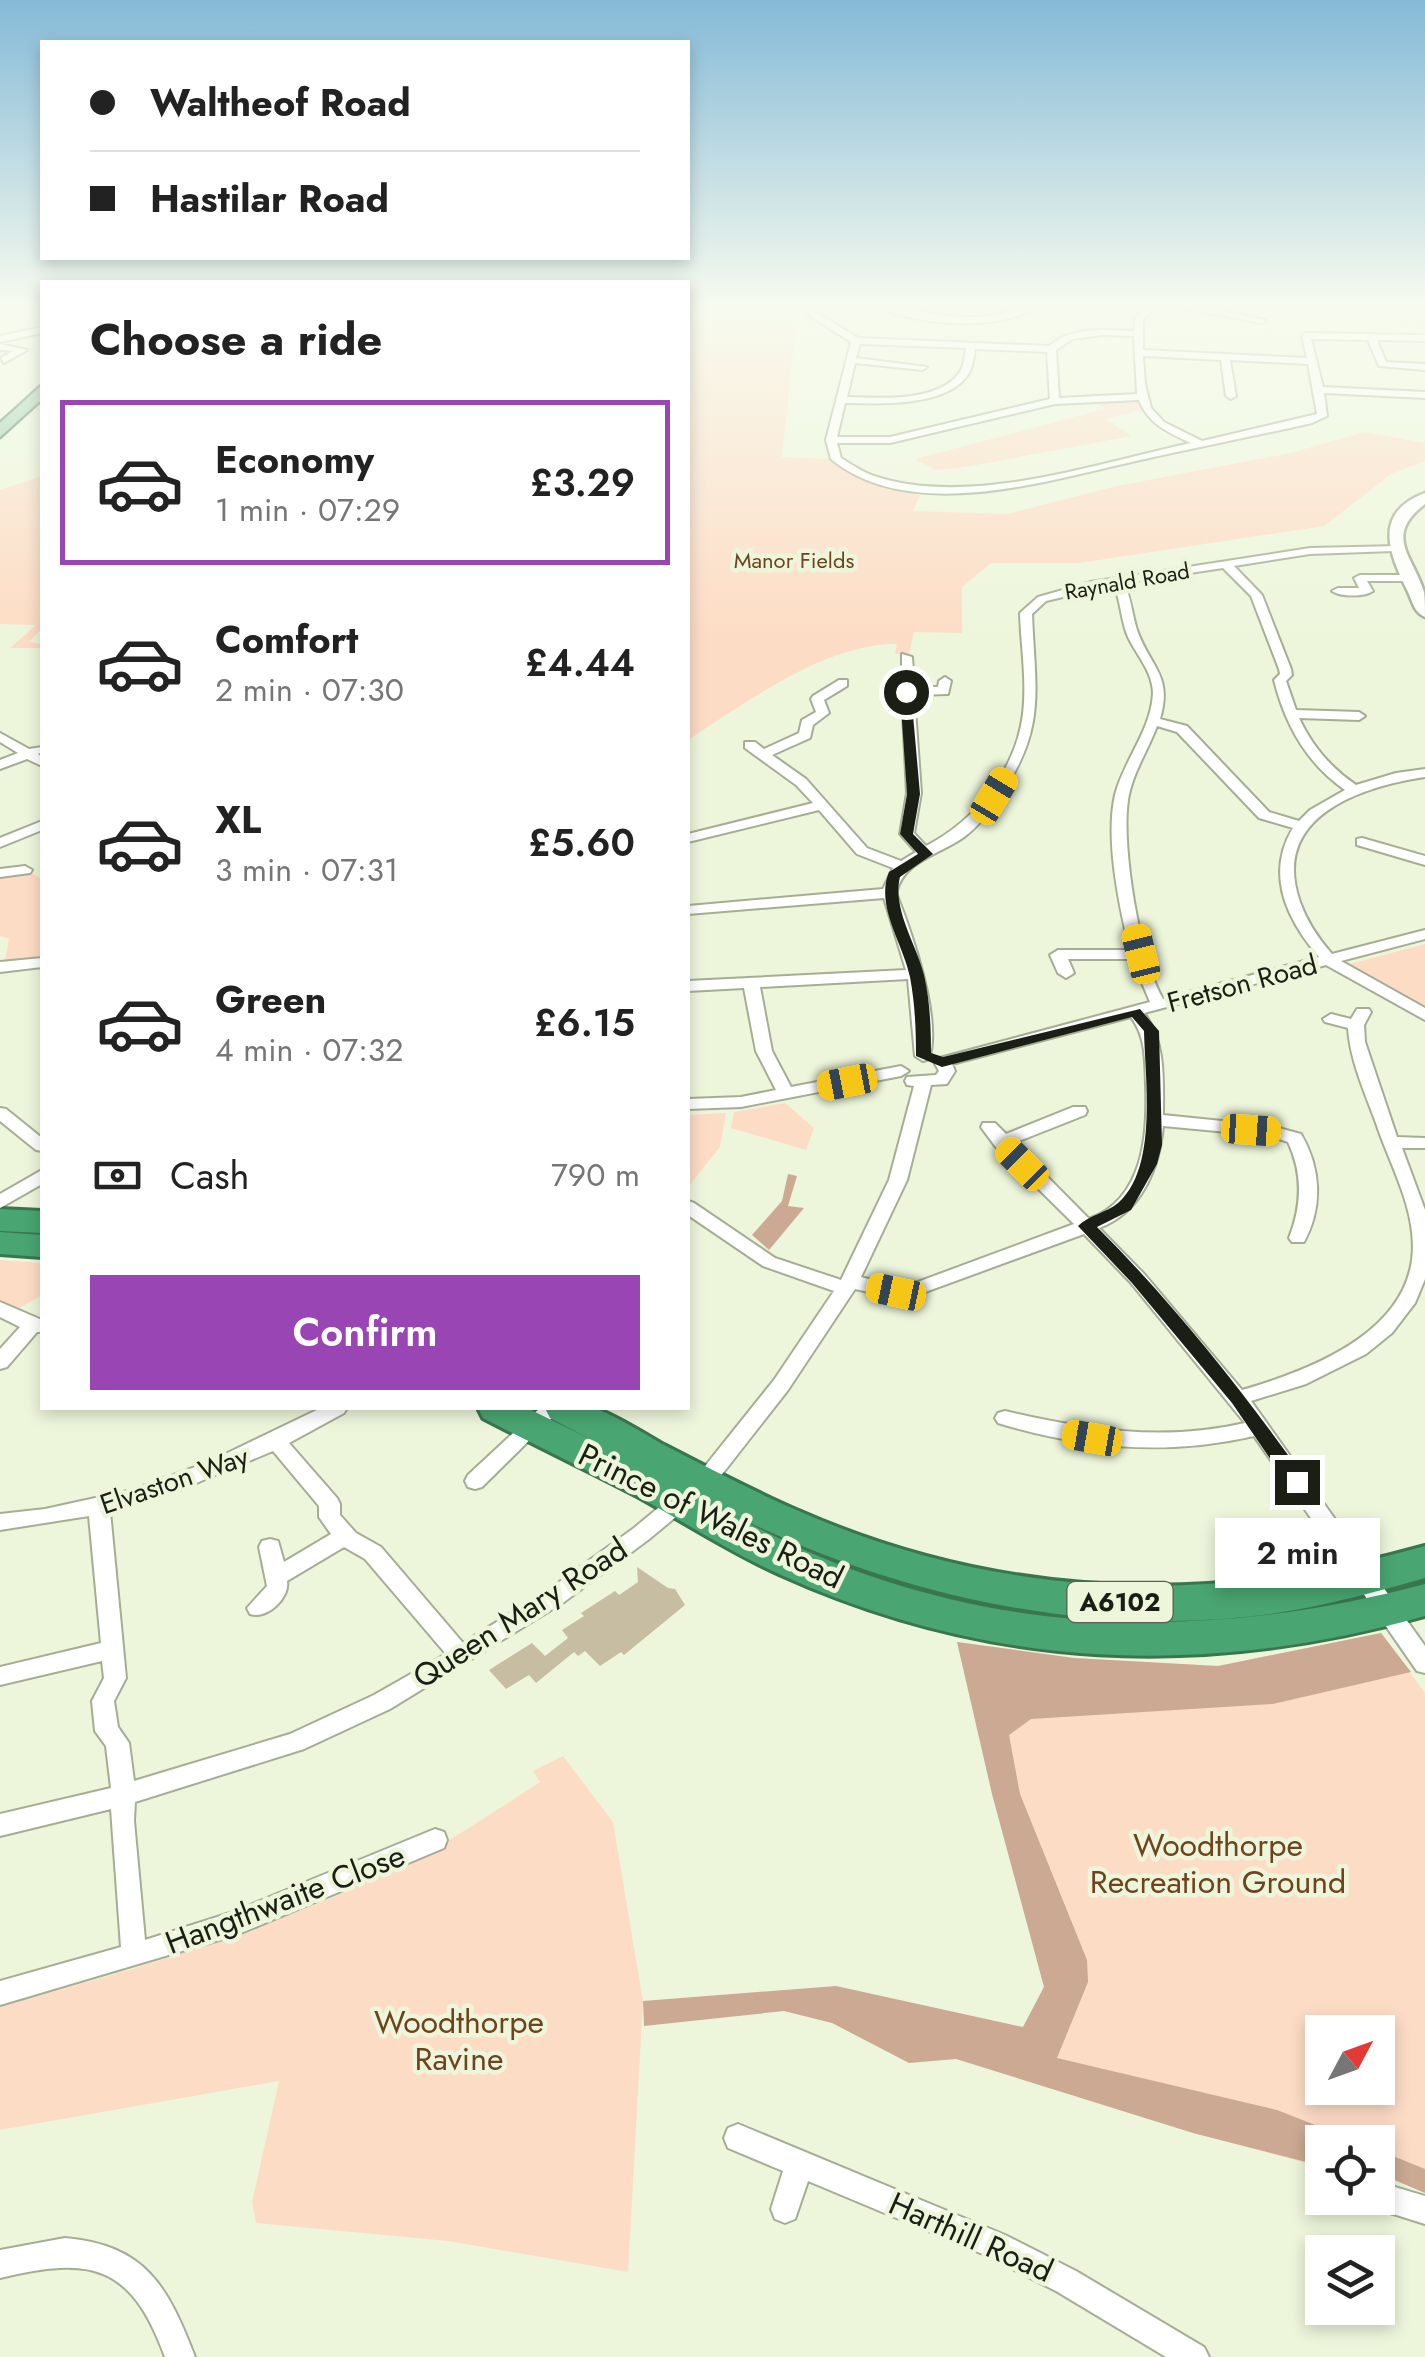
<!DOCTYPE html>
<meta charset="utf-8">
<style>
body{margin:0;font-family:Jost,sans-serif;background:#f6f6f6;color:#222;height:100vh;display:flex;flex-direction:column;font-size:38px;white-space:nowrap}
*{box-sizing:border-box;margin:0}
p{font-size:32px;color:#767676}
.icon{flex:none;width:55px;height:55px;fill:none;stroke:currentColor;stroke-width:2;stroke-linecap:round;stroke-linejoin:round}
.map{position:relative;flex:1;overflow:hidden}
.drawer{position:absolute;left:40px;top:280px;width:650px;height:1130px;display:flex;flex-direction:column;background:#fff;border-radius:0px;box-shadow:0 5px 15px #0003}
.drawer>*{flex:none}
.top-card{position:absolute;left:40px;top:40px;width:650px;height:220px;border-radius:0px;box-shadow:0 5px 15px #0003;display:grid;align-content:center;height:220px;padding:0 50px;background:#fff}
.needle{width:65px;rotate:49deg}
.controls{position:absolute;left:1305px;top:2015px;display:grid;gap:20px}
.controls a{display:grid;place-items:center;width:90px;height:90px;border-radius:0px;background:#fff;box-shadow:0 5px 15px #0003;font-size:50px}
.end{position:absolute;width:45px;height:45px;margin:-22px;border:12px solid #1b1e14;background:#fff;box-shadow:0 0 0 5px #fff}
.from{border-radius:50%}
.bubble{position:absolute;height:70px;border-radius:0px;background:#fff;box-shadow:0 5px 15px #0003;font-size:32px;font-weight:600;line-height:70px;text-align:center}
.car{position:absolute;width:30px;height:60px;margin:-30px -15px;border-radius:12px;box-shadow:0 0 8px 2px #0007;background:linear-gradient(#f5c518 24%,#345 0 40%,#f5c518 0 76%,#345 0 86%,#f5c518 0)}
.top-card b{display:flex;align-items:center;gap:35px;height:95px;font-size:38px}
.top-card b+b{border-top:2px solid #e0e0e0}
.top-card i{width:25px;height:25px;background:#222}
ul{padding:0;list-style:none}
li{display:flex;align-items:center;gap:30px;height:165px;margin:0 20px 15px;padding:0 30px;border:5px solid transparent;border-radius:0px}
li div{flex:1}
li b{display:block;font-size:38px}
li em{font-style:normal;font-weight:600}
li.current{border-color:#9945b3}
li>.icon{width:90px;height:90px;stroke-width:1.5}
h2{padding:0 50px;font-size:45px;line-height:120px}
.pay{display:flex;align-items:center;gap:25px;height:110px;padding:0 50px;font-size:38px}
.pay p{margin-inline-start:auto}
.cta{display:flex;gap:20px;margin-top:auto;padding:20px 50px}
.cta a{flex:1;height:115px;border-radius:0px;background:#9945b3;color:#fff;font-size:40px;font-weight:600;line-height:115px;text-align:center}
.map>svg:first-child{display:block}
.green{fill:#fddcc5;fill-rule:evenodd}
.forest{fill:#cba992}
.building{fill:#c7bda2}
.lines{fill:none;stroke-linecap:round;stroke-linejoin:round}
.street-casing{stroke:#a5ae94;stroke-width:4}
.secondary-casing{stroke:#a5ae94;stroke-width:5}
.primary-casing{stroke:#397650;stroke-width:5}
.highway-casing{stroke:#397650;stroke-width:6}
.street{fill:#fff;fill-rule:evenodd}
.secondary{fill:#fff;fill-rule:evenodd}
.primary{fill:#92c9aa;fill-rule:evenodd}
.highway{fill:#49a571;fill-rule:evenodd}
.route{fill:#1b1e14}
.labels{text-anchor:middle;stroke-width:9;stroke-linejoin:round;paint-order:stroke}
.far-park-label{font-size:22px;fill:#70431f;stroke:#edf6db}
.far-street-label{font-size:22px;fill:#1b1e14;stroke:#edf6db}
.shield{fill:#edf6db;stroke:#5a5f50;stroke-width:2.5}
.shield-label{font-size:25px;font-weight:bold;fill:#1b1e14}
.street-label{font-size:28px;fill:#1b1e14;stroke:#edf6db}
.near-street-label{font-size:32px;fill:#1b1e14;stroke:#edf6db}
.near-park-label{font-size:32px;fill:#70431f;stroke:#edf6db}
</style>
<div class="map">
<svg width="1425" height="2357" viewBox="0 0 1425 2357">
<rect width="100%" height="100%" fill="#edf6db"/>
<!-- green -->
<path class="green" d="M 688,306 L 717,306 L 796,325 L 782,457 L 831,459 L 862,479 L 922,491 L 913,511 L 1007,514 L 1117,486 L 1291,453 L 1364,432 L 1425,443 L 1425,461 L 1391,474 L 1324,526 L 1079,563 L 991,563 L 962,587 L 962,633 L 914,632 L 909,654 L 895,654 L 897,644 C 826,643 747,702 688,740 Z
M 1262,306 L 1425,306 L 1425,325 L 1251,317 Z
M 1092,398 L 1138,401 L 1143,410 L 1105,419 L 1132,436 L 971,466 L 935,470 L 915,459 L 1105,409 Z
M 42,476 L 42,629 L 29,642 L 42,644 L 42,648 L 10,648 L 36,625 L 0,624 L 0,490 Z
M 30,872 L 42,879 L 42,956 L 5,960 L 9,939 L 0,936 L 0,878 Z
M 1425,944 L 1425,1009 L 1383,987 L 1350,964 Z
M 785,1103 L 814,1128 L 806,1150 L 731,1128 L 734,1112 Z
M 726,1113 L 720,1147 L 688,1187 L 688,1115 Z
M 0,1260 L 42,1263 L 42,1295 L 13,1312 L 0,1303 Z
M 756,1524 L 801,1546 L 807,1541 L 877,1569 L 1283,1606 L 1291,1623 L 1093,1627 L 911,1597 L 753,1528 Z
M 1381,1633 L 1425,1693 L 1425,2193 L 1378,2173 L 1378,2142 L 1322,2142 L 1322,2166 L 1311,2164 L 1193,2133 L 1108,2104 L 1023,2027 L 1044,1987 L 957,1642 L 1074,1658 L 1218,1666 ZM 1322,2032 L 1378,2032 L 1378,2088 L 1322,2088 Z
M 563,1756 L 613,1822 L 643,2001 L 628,2272 L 448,2241 L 256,2223 L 252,2202 L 279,2081 L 0,2130 L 0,2006 C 145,1968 297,1922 430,1851 C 468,1830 504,1805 540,1782 L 533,1771 Z"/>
<!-- forest -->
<path class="forest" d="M 788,1174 L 797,1176 L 788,1206 L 804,1208 L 769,1250 L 752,1235 L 782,1201 Z
M 1381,1633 L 1411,1672 L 1273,1704 L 1031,1719 L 1009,1735 L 1020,1794 L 1087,1960 L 1088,1982 L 1057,2058 L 1277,2110 L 1359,2142 L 1322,2142 L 1322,2166 L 1193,2133 L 956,2059 L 909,2063 L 832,2023 L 784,2011 L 644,2026 L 643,2001 L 836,1986 L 1023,2027 L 1044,1987 L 992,1794 L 957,1642 L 1074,1658 L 1218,1666 Z
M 1378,2150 L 1425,2169 L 1425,2193 L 1378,2173 Z"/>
<!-- building -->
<path class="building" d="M 637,1567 L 668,1588 L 675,1589 L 685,1605 L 624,1655 L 621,1652 L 600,1666 L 585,1651 L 578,1656 L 574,1652 L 536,1683 L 529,1675 L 506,1689 L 489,1670 L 532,1643 L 545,1656 L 568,1638 L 562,1630 L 584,1616 L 581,1613 L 615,1591 L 619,1595 L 638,1582 Z"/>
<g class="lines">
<defs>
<path id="street" d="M 775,306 L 812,306 L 816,312 L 858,338 L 1049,346 C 1072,326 1105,330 1134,331 L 1135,318 L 1149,306 L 1159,306 L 1143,319 L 1143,350 L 1307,358 L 1302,336 L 1306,333 L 1425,335 L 1425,341 L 1377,340 L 1386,362 L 1425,364 L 1425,370 L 1379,366 L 1368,340 L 1311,339 L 1323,387 L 1425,392 L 1425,398 L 1324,393 L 1327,416 L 1312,423 C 1255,436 1198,447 1140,460 C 1050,480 911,525 831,459 L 826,440 L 851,342 L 810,316 L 805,310 ZM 1103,335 L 1134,336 L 1137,394 L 1059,398 L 1056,350 L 1072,339 ZM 860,344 L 966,348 C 964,359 964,370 955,378 C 930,402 879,398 847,397 L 855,363 L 922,370 L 927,367 L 856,358 ZM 975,349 L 1047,352 L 1050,399 L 890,437 L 837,437 L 845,403 C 880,404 949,407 969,373 C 973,365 974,357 975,349 ZM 1143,356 L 1221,360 L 1226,396 L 1231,399 L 1236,396 L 1230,360 L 1308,364 L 1317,414 L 1202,441 L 1164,422 L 1151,408 L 1145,384 ZM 1139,400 C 1148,424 1169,433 1191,443 C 1097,463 969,508 874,476 C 862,472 851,464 841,458 L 837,443 L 890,443 L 1055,404 Z
M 873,306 C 908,306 942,319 978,317 C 1000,316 1020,306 1042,306 C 994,332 922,326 873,306 Z
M 1173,306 L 1195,306 L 1265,320 L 1261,323 Z
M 42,327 L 42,333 L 0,342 L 0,336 Z
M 0,344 L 27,350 L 4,363 L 1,358 L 13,351 L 0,350 Z
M 1398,546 L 1399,548 L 1394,551 L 1310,554 L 1234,566 L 1262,595 L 1291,669 L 1292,675 L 1286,681 L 1296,710 L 1359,712 L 1365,716 L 1359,720 L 1299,718 C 1312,746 1331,768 1356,785 L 1396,773 L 1425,769 L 1425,777 C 1359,787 1270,817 1300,902 C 1307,922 1318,938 1332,954 L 1425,930 L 1425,939 L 1341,961 L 1425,1008 L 1425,1020 L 1326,965 L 1144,1013 C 1166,1042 1163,1081 1163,1115 L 1271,1126 L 1301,1134 C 1321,1168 1323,1207 1304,1242 L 1292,1242 L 1289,1238 C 1302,1205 1303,1174 1288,1142 L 1270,1136 L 1163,1126 C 1159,1168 1142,1212 1099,1228 L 1145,1275 L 1242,1390 C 1315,1369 1424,1327 1412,1232 C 1408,1195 1388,1159 1376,1123 C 1365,1093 1350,1060 1348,1028 L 1325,1022 L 1323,1019 L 1331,1014 L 1351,1019 L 1357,1009 L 1369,1009 L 1371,1012 L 1364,1025 L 1365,1042 L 1397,1137 L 1425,1138 L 1425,1148 L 1402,1148 L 1425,1210 L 1425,1279 L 1415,1303 L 1392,1333 L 1366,1354 L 1306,1384 L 1251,1401 L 1425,1646 L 1425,1673 L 1417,1671 L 1254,1436 C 1167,1456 1083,1449 998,1423 L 995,1418 L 998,1413 L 1005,1411 C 1086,1430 1163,1442 1245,1423 L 1131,1283 L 1084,1234 L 917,1295 L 896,1298 L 855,1289 L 788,1390 L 712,1487 L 648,1540 L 564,1602 L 390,1709 L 304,1749 L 135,1802 L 134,1821 L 145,1940 L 233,1912 L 435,1829 L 444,1832 L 447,1840 L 444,1848 L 236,1935 L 0,2005 L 0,1981 L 121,1947 L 111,1809 L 0,1836 L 0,1814 L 111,1788 L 106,1746 L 95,1731 L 92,1701 L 104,1678 L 102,1661 L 0,1685 L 0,1667 L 101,1643 L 89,1516 L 0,1530 L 0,1514 L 45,1509 L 132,1490 L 209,1462 L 321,1408 L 347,1408 L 344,1413 L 289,1443 L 337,1498 L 340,1504 L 340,1515 L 356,1533 L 381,1547 L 463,1643 L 548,1590 L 634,1528 L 698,1475 L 774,1380 L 834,1291 L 763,1266 L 688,1215 L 688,1201 L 694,1203 L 775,1258 L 841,1280 L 889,1180 L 914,1086 L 907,1085 L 905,1081 L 907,1077 L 936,1075 L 939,1071 L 934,1062 L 936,1059 L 1150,1002 L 1132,959 L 1068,959 L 1074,973 L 1066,978 L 1058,973 L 1050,955 L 1058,950 L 1130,950 C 1119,906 1105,839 1115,795 C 1124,760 1151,730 1153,694 C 1153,672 1137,656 1128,637 C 1121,621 1121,602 1114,585 L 1046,601 L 1032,614 C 1035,691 1047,729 999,797 C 989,812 978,827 964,837 C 939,855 904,860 896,893 C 912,933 942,1019 929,1059 L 923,1061 L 915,1056 L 908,979 L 760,987 L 772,1051 L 791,1087 L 901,1066 L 909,1071 L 901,1076 L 741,1107 L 688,1109 L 688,1099 L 741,1097 L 776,1090 L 756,1051 L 744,988 L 688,991 L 688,981 L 906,970 L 884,898 L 688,914 L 688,906 L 883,889 L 893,868 L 857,854 L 819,810 L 688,842 L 688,834 L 813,803 L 796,785 L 745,748 L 745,742 L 755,742 L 764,749 L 799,733 L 802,720 L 816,712 L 811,699 L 813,696 L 839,680 L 847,680 L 847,686 L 824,700 L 829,713 L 813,725 L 810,738 L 772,755 L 806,779 L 867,848 L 901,861 L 916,852 L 900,834 L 907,793 L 902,694 L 899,691 L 902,688 L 902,654 L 912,657 L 914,687 L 938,687 L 939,681 L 945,677 L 951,681 L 948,694 L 914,695 L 921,793 L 914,833 L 926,846 C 975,821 1016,770 1023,714 C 1027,680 1021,646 1020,613 L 1038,597 L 1091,582 L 1310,548 ZM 1223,568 L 1251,596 L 1279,669 L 1280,674 L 1274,680 C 1285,724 1306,763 1345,790 L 1310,810 L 1299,821 L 1269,812 L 1187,726 L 1160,719 C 1173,675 1150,667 1137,630 C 1132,614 1131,598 1124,583 ZM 1157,726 L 1177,732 L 1259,818 L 1293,828 C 1265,874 1287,920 1319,957 L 1163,999 C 1140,960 1121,847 1128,800 C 1132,774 1148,750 1157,726 ZM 1131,1017 C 1146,1037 1145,1060 1146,1084 C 1148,1134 1144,1199 1089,1219 L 1014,1143 L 1085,1115 L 1087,1111 L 1085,1107 L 1073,1107 L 1006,1134 L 995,1123 L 983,1123 L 981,1127 L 995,1146 L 1074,1224 L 915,1283 L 896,1286 L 861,1277 L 907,1180 L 931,1085 L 947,1084 L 955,1071 L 952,1064 ZM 273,1451 L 319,1506 L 319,1517 L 331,1534 L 284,1562 L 278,1541 L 270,1539 L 262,1541 L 259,1547 L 267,1586 L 247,1608 L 250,1614 C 267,1620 290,1598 287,1581 L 344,1547 L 365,1559 L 446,1654 L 374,1695 L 290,1734 L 134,1781 L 129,1743 L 118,1727 L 114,1701 L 126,1678 L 110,1511 L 182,1489 Z
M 1360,575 L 1410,575 L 1416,578 L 1410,581 L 1367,581 L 1373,591 C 1364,597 1341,597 1332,591 L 1338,588 L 1359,588 L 1354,578 Z
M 0,733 L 29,749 L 42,747 L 42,752 L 38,754 L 42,757 L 42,766 L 27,759 L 0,769 L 0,760 L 18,753 L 0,742 Z
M 42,821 L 42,830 L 0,847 L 0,838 Z
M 1362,838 L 1425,856 L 1425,865 L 1357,845 L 1357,839 Z
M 25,866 L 32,870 L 30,873 L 0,877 L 0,869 Z
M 42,958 L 42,967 L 0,972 L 0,962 Z
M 0,1108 L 6,1109 L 42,1138 L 42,1151 L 36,1150 L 0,1121 Z
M 42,1170 L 42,1184 L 0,1208 L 0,1194 Z
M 0,1302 L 42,1320 L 42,1332 L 37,1332 L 7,1367 L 0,1369 L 0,1349 L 20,1327 L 0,1317 Z
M 540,1408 L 562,1408 L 482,1487 L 475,1489 L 468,1487 L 465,1481 L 468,1475 Z
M 738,2124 L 1005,2235 L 1076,2271 L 1204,2347 L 1209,2357 L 1166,2357 L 1056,2291 L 985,2255 L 808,2181 L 795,2219 L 785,2223 L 775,2219 L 771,2209 L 783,2171 L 728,2148 L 724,2138 L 728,2128 Z
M 1378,2182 L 1425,2196 L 1425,2224 L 1368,2206 L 1365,2198 L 1378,2198 Z
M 65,2238 C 146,2245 168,2287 195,2357 L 165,2357 C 131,2264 91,2256 0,2278 L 0,2250 Z"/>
<path id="secondary" d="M 1425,493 L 1425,504 C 1383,536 1413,556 1424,592 C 1425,599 1425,609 1425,617 C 1414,612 1413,603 1408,592 C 1389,553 1372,513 1425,493 Z"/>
<path id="primary" d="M 42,385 L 42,399 L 0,437 L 0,423 Z"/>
<path id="highway" d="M 0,1209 L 42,1211 L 42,1233 L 0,1231 Z
M 0,1232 L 42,1235 L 42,1257 L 0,1254 Z
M 478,1408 L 527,1408 L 590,1439 L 550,1418 L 545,1408 C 559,1407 583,1404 597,1409 C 620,1418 643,1433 664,1445 C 709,1468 754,1492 801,1512 C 1005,1601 1213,1606 1425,1546 L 1425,1578 C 1376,1592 1328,1605 1277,1613 C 1093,1640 895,1596 730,1513 C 950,1636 1186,1648 1425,1584 L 1425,1616 C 1203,1678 991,1670 779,1574 C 730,1552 686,1523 639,1497 C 587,1470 535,1445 483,1418 Z"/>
</defs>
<!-- street casing -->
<use href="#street" class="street-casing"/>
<!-- secondary casing -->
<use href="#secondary" class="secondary-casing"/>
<!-- primary casing -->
<use href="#primary" class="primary-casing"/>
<!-- highway casing -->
<use href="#highway" class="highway-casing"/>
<!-- street -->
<use href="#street" class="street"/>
<!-- secondary -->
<use href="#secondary" class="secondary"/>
<!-- primary -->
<use href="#primary" class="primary"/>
<!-- highway -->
<use href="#highway" class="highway"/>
</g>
<!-- sky -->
<linearGradient id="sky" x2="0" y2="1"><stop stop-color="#85bad7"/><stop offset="0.48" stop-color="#f7fbef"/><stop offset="1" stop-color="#f7fbef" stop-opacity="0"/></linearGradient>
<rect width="1425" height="636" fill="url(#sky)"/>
<!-- route -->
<path class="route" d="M 906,688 L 911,692 L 920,794 L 913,834 L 933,854 L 900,877 C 892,909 916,943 924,975 C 930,1001 931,1027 931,1053 L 943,1057 L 1140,1009 L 1159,1031 L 1162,1145 L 1157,1164 L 1131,1210 L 1097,1227 C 1174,1304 1241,1389 1304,1477 L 1304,1488 L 1290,1488 L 1232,1403 L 1132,1283 L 1078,1226 C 1089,1215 1106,1213 1118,1203 C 1158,1168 1145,1080 1144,1031 L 1132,1017 L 942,1067 L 916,1056 C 916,1029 915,1004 910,977 C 903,943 875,906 889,872 L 918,854 L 900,834 L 907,794 L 900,692 Z"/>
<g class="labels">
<!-- far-park labels -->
<g class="far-park-label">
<text x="794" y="568">Manor Fields</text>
</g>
<!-- far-street labels -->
<g class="far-street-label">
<text transform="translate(1127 581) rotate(-10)" y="8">Raynald Road</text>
</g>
<!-- shield labels -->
<rect class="shield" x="1067.5" y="1582" width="105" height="40" rx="8"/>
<g class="shield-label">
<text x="1120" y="1611">A6102</text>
</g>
<!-- street labels -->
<g class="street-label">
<text transform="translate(1242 983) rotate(-15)" y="10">Fretson Road</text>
<text transform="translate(174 1480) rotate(-19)" y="10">Elvaston Way</text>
</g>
<!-- near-street labels -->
<g class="near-street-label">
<text transform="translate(711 1516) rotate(26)" y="11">Prince of Wales Road</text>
<text transform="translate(520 1613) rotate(-33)" y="11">Queen Mary Road</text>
<text transform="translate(285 1899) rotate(-21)" y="11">Hangthwaite Close</text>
<text transform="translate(971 2237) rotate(24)" y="11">Harthill Road</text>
</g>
<!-- near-park labels -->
<g class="near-park-label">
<text x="1218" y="1856">Woodthorpe<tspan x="1218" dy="37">Recreation Ground</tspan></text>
<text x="459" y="2033">Woodthorpe<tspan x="459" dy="37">Ravine</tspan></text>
</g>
</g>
</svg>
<div class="controls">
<a><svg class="needle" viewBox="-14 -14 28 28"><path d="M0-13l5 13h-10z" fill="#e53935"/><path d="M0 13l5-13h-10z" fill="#767676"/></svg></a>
<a><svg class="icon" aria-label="locate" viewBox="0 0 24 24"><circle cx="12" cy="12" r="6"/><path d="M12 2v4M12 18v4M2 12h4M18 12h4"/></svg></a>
<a><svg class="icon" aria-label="layers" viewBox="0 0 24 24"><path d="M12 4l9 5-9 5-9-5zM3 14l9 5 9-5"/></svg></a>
</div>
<i class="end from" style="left:906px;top:692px"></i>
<i class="end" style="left:1297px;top:1482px"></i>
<div class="bubble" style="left:1215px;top:1518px;width:165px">2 min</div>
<i class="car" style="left:994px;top:796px;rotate:31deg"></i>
<i class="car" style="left:1141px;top:954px;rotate:346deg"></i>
<i class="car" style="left:847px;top:1082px;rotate:259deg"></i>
<i class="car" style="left:1251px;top:1130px;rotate:94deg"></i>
<i class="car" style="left:1022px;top:1164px;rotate:315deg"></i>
<i class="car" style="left:896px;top:1292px;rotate:282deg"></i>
<i class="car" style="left:1092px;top:1438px;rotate:280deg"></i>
<div class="top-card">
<b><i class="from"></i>Waltheof Road</b>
<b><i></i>Hastilar Road</b>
</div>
<section class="drawer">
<h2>Choose a ride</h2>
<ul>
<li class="current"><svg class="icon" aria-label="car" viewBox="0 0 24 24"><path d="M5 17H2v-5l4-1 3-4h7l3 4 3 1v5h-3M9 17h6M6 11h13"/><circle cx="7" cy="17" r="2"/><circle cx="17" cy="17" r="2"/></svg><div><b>Economy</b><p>1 min · 07:29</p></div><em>£3.29</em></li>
<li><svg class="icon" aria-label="car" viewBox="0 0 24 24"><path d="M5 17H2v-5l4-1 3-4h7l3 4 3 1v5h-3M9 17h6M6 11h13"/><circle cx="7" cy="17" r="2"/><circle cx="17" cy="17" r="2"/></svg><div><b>Comfort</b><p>2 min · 07:30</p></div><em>£4.44</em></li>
<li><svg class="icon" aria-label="car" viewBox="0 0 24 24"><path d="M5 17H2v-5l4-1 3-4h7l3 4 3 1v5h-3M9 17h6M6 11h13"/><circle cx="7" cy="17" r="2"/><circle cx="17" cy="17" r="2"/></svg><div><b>XL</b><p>3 min · 07:31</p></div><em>£5.60</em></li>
<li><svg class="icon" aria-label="car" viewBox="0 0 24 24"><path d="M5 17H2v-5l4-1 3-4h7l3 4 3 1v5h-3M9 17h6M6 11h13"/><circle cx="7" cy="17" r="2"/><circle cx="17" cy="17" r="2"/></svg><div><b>Green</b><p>4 min · 07:32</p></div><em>£6.15</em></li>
</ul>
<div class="pay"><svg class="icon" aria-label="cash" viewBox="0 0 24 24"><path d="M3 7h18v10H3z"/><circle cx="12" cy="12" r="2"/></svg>Cash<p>790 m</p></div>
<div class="cta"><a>Confirm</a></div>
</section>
</div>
